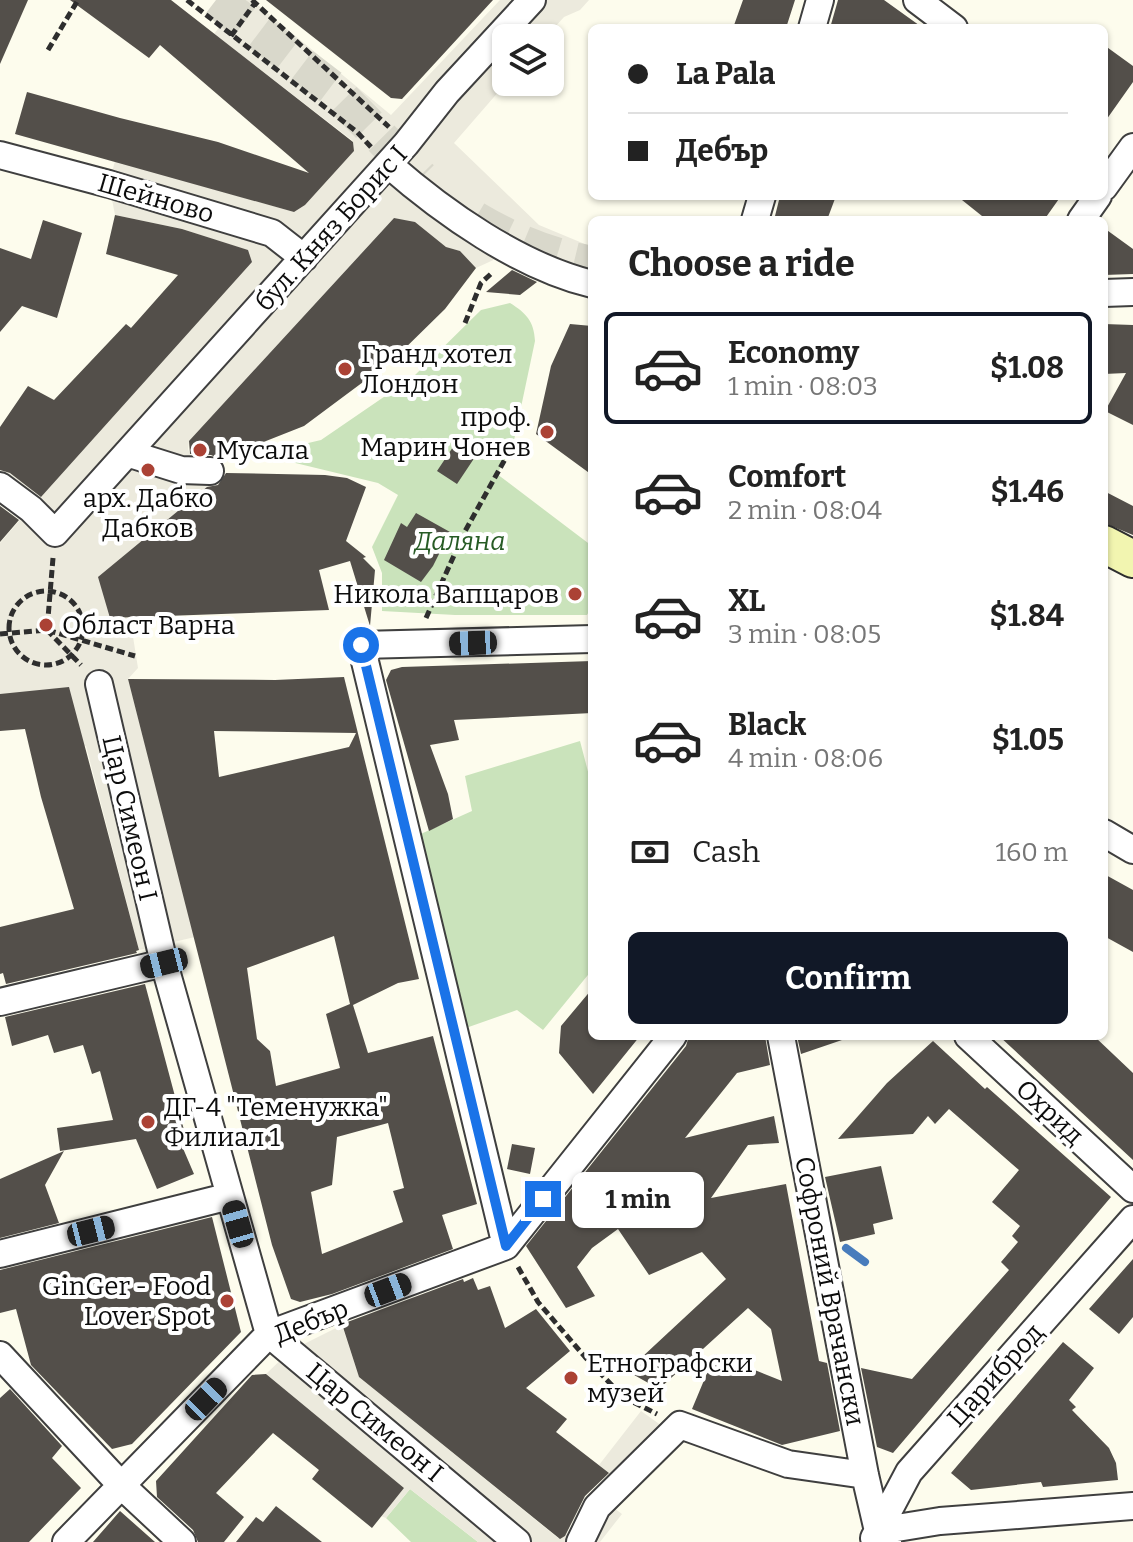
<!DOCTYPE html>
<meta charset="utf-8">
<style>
body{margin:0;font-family:Bitter,serif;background:#f2f2f2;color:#222;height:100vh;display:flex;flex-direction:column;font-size:30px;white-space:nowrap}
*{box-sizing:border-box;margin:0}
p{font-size:26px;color:#767676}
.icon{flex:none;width:44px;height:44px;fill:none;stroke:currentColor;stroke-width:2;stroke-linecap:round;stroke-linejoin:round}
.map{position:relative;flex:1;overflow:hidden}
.side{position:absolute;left:588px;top:216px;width:520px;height:824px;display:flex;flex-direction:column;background:#fff;border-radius:12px;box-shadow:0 2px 6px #0004}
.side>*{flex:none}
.top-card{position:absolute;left:588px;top:24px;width:520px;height:176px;border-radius:12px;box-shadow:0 2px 6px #0004;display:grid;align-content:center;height:176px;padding:0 40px;background:#fff}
.buttons{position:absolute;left:492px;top:24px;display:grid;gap:16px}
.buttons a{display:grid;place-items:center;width:72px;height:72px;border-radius:12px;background:#fff;box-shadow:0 2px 6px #0004;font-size:40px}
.end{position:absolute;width:36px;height:36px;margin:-18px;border:10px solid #1a73e8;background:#fff;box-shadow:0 0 0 4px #fff}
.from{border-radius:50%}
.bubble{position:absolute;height:56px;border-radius:12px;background:#fff;box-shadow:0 2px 6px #0004;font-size:26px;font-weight:700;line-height:56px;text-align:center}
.car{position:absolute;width:24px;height:48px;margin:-24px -12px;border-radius:10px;box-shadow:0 0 6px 2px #0007;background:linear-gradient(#222 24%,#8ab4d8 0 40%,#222 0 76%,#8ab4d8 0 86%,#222 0)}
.top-card b{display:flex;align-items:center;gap:28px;height:76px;font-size:30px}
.top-card b+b{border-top:2px solid #e0e0e0}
.top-card i{width:20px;height:20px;background:#222}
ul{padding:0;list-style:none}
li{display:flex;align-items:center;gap:24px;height:112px;margin:0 16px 12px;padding:0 24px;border:4px solid transparent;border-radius:12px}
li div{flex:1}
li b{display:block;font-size:30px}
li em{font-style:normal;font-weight:700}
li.active{border-color:#111827}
li>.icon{width:72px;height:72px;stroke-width:1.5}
h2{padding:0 40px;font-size:36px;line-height:96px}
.pay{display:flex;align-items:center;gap:20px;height:88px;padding:0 40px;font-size:30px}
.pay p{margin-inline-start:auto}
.action{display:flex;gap:16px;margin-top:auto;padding:16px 40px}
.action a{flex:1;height:92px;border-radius:12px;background:#111827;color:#fff;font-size:32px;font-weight:700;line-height:92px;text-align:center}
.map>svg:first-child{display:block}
.green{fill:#cae3bb}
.plaza{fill:#eceadd}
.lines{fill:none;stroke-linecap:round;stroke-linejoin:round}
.stream{stroke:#487cbc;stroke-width:8}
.building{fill:#534f4a;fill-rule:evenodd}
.secondary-tunnel{stroke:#d9d8cb;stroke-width:36;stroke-dasharray:36 18;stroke-linecap:butt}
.street-casing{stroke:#3f3f3f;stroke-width:30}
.secondary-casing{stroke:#2e2e2e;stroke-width:40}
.path{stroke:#2e2e2e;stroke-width:5;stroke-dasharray:8 4;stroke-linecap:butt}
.street{stroke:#fff;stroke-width:26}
.secondary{stroke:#f2f5b0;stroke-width:36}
.route{stroke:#1a73e8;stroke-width:10}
.poi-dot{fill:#ab4235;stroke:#fff;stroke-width:3}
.labels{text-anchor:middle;stroke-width:8;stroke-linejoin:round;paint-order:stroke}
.street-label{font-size:26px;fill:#0c0c0c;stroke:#fff}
.poi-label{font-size:26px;fill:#0c0c0c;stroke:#fff;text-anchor:start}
.park-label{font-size:26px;font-style:italic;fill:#275b25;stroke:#fff}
</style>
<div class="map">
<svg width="1133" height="1542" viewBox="0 0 1133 1542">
<rect width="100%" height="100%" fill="#fdfced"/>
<!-- green -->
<path class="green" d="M 510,303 C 526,313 534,321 535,341 L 513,445 L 497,474 L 592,546 L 592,606 L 587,615 L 455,615 L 382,611 L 382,573 L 372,547 L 398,495 L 378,483 L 283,460 L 270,452 L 321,440 L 413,377 L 481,310 Z
M 580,741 L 592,787 L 592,970 L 543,1030 L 517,1010 L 463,1029 L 414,837 L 472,811 L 465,776 Z
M 410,1489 L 478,1542 L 411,1542 L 386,1518 Z"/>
<!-- plaza -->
<path class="plaza" d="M 240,0 L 252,0 L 391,115 L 500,0 L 589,0 L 580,10 L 564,17 L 545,38 L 506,38 L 507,82 L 454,143 L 539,225 L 592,247 L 592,284 L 513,251 L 476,268 L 460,251 L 446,247 L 415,223 L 394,218 L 189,441 L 188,449 L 191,456 L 210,471 L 229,492 L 110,617 L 130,618 L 138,668 L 128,679 L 195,937 L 139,950 L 86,746 L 76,748 L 0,694 L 0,543 L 20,520 L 0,504 L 0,464 L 252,262 L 247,250 L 182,229 L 115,215 L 109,184 L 115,161 L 294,212 L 305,205 L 354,151 L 353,141 L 214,34 Z
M 342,1325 L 359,1377 L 558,1538 L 564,1537 L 569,1530 L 577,1531 L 614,1477 L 599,1465 L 641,1411 L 672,1433 L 610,1505 L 622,1514 L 600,1542 L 478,1542 L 410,1489 L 386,1518 L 381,1516 L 404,1488 L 266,1374 L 290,1351 Z"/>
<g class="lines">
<!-- stream -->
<path class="stream" d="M 846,1248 L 865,1262"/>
</g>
<!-- building -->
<path class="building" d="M 0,0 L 28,0 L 0,64 Z
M 70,0 L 171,0 L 353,142 L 354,151 L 305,205 L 294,212 L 15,134 L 27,92 L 120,118 L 218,142 L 309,173 L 160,45 L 149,58 Z
M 266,0 L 493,0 L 402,99 L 391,98 Z
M 743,0 L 795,0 L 786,28 L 733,28 Z
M 838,0 L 884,0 L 923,28 L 830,28 Z
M 1104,45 L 1133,66 L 1133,82 L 1104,123 Z
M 780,196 L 836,196 L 827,220 L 774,220 Z
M 957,196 L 1061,196 L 1044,220 L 987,220 Z
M 115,215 L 182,229 L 248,250 L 252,262 L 41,497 L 10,473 L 0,470 L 0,427 L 28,386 L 54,400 L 126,324 L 131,328 L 178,275 L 106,254 Z
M 394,218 L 415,222 L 446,247 L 460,251 L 476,268 L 445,309 L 394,359 L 304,426 L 220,459 L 211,455 L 190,454 L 189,441 Z
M 43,220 L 82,233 L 57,318 L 22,306 L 0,332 L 0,248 L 31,259 Z
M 1104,228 L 1133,249 L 1133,274 L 1104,275 Z
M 512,270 L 537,282 L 520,295 L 486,292 Z
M 570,324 L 592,326 L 592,475 L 536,434 L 551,366 Z
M 1104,324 L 1133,325 L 1133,425 L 1105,411 L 1126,373 L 1104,374 Z
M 461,435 L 481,448 L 457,484 L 437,471 Z
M 226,473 L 325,475 L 347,478 L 366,487 L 346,541 L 366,557 L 363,558 L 375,570 L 370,626 L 350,561 L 319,570 L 329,610 L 110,618 L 98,577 L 207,487 L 218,485 Z
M 1104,491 L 1133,506 L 1133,535 L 1104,523 Z
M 0,506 L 19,520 L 0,542 Z
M 416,513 L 450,532 L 433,566 L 421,582 L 384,560 L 401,523 L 407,527 Z
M 592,661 L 592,713 L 454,720 L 459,740 L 430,745 L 448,794 L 453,819 L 429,831 L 386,680 L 391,670 L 402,667 Z
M 344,677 L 419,979 L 398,983 L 353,1005 L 368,1053 L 433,1036 L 477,1204 L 442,1215 L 453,1249 L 332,1294 L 300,1302 L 291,1299 L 272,1245 L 128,679 L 275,680 ZM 214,731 L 356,733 L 349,747 L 219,777 ZM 334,936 L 350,1004 L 326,1014 L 340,1068 L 276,1086 L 270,1051 L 257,1039 L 247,968 ZM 388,1123 L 404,1188 L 393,1191 L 403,1222 L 322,1254 L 311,1192 L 332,1185 L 337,1137 Z
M 69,687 L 139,950 L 136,951 L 137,953 L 6,984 L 3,973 L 0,974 L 0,927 L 74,909 L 41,797 L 25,729 L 0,731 L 0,694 Z
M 1104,874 L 1133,890 L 1133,952 L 1104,936 Z
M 145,984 L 188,1145 L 182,1146 L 194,1174 L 157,1189 L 136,1139 L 60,1151 L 57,1128 L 113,1120 L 100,1071 L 92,1074 L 83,1045 L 54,1053 L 48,1035 L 12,1046 L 5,1017 Z
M 592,989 L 592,1036 L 640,1036 L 593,1094 L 559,1053 L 561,1026 Z
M 689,1036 L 765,1036 L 770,1065 L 737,1073 L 685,1138 L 774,1116 L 779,1143 L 748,1145 L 711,1198 L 786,1184 L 819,1361 L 827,1363 L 840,1431 L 782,1445 L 692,1409 L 715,1354 L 782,1381 L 771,1329 L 748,1308 L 659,1389 L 627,1371 L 726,1279 L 702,1252 L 649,1275 L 618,1229 L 592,1248 L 577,1267 L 595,1296 L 566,1308 L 526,1246 L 686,1046 Z
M 797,1036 L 842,1036 L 842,1040 L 801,1054 Z
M 999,1036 L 1094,1036 L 1133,1073 L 1133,1160 Z
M 933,1041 L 985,1089 L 987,1087 L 1111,1197 L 893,1453 L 877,1447 L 861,1368 L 912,1379 L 1009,1270 L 1001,1262 L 1018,1242 L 1012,1236 L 1020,1226 L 992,1202 L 1019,1170 L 949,1109 L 935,1124 L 928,1116 L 913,1134 L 838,1139 L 887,1083 Z
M 512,1144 L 535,1148 L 530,1174 L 507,1169 Z
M 64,1151 L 45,1185 L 59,1223 L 0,1238 L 0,1179 Z
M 881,1166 L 893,1219 L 873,1224 L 875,1234 L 840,1242 L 825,1177 Z
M 212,1217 L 241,1332 L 132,1444 L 112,1449 L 31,1365 L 16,1309 L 0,1313 L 0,1270 Z
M 1133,1259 L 1133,1317 L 1119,1334 L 1089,1309 Z
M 473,1278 L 478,1290 L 490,1286 L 505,1328 L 536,1309 L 570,1351 L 526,1388 L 567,1419 L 556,1432 L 609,1473 L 585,1496 L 565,1536 L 560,1539 L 359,1377 L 342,1324 L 463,1279 L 464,1282 Z
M 1063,1342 L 1094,1368 L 1069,1400 L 1076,1407 L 1072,1410 L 1109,1448 L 1116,1463 L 1118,1480 L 1043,1487 L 1041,1482 L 971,1490 L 951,1473 Z
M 266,1374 L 404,1488 L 372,1528 L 312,1479 L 319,1470 L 273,1433 L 216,1493 L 244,1517 L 224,1542 L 198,1542 L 193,1530 L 157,1497 L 156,1481 L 252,1375 Z
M 10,1389 L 62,1446 L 52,1458 L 81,1488 L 29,1542 L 0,1542 L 0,1398 Z
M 276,1506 L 322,1542 L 236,1542 L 256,1517 L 263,1522 Z
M 120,1511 L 155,1542 L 93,1542 Z"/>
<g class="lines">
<!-- secondary-tunnel -->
<path class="secondary-tunnel" d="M 216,0 L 333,89 L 421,178
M 475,219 C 510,240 552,257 592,264"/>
<defs>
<path id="street" d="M 917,0 L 954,28
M 812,28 L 820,0
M 0,155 L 109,184 L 272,233 L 304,258
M 388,164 C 444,213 519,266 592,284
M 1104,187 L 1133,147
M 755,220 L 762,196
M 1081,220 L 1098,196
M 1104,293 L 1133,292
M 127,453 L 181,470 L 210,471
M 0,486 L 31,509 L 55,533 L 406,144 L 447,92 L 532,0
M 99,684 L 164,963 L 269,1334 L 517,1542
M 1104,833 L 1133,850
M 0,1002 L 164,963
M 781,1036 L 865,1475 L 878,1531 L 888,1542
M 968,1036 L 1133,1189
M 506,1246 L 361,645 L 592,639
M 0,1254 L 230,1196
M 0,1355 L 122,1486 L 182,1542
M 878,1531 L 940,1521 L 1133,1506
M 874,1538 L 909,1472 L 1133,1219
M 66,1542 L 269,1334 L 506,1246 L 673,1036
M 580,1542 L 597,1507 L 680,1425 L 788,1464 L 865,1475"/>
<path id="secondary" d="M 1104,544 L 1133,559"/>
</defs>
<!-- street casing -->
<use href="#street" class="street-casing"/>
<!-- secondary casing -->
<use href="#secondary" class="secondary-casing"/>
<!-- path -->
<path class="path" d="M 187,0 L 357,132 L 371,147
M 252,0 L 389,127
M 231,36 L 255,3
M 48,50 L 78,0
M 465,323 L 481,283 L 493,272
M 53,558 L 47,630 L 81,665
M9 628a37 37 0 1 1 74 0a37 37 0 1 1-74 0Z
M 426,618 L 464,533 L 513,445
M 0,634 L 47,630 L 135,656
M 518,1267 L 538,1302 L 585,1357 L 623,1397 L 657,1414"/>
<!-- street -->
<use href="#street" class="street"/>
<!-- secondary -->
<use href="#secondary" class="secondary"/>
</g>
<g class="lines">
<!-- route -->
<path class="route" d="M 361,645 L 506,1246 L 543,1199"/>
</g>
<!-- markers -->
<g class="poi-dot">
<circle cx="345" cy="369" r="8"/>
<circle cx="547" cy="432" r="8"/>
<circle cx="200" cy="450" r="8"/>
<circle cx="148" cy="470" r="8"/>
<circle cx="575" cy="594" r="8"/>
<circle cx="46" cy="625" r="8"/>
<circle cx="148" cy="1122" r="8"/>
<circle cx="227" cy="1301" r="8"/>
<circle cx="571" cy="1378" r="8"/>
</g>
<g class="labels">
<!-- street labels -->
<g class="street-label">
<text transform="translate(156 198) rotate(16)" y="9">Шейново</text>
<text transform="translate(331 228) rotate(-48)" y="9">бул. Княз Борис I</text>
<text transform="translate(130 818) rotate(77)" y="9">Цар Симеон I</text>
<text transform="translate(1050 1112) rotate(43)" y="9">Охрид</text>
<text transform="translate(830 1291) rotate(79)" y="9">Софроний Врачански</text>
<text transform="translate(311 1321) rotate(-22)" y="9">Дебър</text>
<text transform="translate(995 1375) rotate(-48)" y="9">Цариброд</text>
<text transform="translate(375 1422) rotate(40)" y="9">Цар Симеон I</text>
</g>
<!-- poi labels -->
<g class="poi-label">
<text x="361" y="363">Гранд хотел<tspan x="361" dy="30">Лондон</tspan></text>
<text x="531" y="426" text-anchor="end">проф.<tspan x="531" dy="30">Марин Чонев</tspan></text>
<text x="216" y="459">Мусала</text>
<text x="148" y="507" text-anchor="middle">арх. Дабко<tspan x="148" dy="30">Дабков</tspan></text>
<text x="559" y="603" text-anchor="end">Никола Вапцаров</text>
<text x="62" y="634">Област Варна</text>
<text x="164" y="1116">ДГ-4 "Теменужка"<tspan x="164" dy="30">Филиал 1</tspan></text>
<text x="211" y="1295" text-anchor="end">GinGer - Food<tspan x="211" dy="30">Lover Spot</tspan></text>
<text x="587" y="1372">Етнографски<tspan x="587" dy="30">музей</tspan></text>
</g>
<!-- park labels -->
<g class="park-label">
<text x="460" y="550">Даляна</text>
</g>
</g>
</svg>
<div class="buttons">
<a><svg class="icon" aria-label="layers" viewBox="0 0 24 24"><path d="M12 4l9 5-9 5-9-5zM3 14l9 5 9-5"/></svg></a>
</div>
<i class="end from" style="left:361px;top:645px"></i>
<i class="end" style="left:543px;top:1199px"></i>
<div class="bubble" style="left:572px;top:1172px;width:132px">1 min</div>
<i class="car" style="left:473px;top:643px;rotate:268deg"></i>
<i class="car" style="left:164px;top:963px;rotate:256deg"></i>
<i class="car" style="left:238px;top:1224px;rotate:344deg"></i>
<i class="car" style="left:91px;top:1231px;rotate:76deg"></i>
<i class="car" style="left:388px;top:1290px;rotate:69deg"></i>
<i class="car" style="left:206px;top:1399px;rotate:44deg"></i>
<div class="top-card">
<b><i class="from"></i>La Pala</b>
<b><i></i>Дебър</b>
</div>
<section class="side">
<h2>Choose a ride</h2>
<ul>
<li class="active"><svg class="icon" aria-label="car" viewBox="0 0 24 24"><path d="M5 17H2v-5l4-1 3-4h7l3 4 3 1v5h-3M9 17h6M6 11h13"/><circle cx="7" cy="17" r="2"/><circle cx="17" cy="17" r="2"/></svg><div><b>Economy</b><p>1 min · 08:03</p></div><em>$1.08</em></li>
<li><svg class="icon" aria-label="car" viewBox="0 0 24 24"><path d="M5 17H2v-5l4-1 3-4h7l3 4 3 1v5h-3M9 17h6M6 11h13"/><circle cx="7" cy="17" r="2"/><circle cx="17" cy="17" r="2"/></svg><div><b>Comfort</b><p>2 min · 08:04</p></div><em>$1.46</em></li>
<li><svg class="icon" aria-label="car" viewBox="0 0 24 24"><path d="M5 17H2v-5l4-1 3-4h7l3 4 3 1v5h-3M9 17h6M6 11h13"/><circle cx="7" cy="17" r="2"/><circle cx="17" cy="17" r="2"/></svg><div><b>XL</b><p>3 min · 08:05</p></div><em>$1.84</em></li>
<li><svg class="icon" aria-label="car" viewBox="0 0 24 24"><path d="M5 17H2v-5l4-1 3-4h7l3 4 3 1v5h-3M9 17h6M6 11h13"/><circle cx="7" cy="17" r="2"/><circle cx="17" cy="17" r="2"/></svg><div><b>Black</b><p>4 min · 08:06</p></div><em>$1.05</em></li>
</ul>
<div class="pay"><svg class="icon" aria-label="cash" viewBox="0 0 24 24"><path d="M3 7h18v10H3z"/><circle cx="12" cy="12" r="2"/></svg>Cash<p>160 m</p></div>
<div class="action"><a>Confirm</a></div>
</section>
</div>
